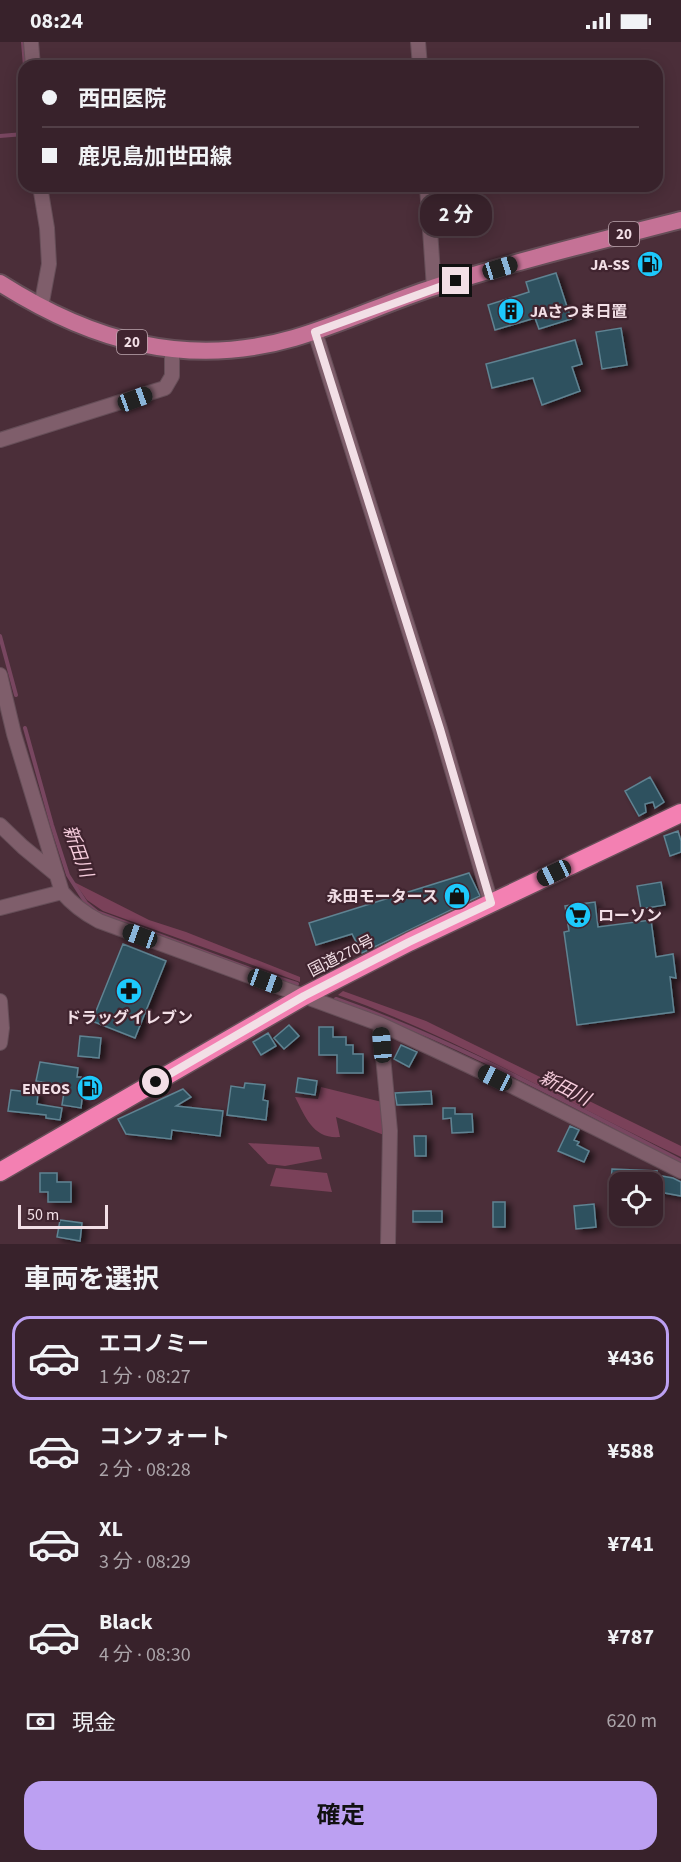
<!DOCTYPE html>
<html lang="ja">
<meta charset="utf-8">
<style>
body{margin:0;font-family:"Source Sans 3","Noto Sans JP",sans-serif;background:#3f2a33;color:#f1f3f6;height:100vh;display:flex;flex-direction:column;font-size:22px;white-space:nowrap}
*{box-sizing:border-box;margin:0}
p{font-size:20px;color:#aba4a9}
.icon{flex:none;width:33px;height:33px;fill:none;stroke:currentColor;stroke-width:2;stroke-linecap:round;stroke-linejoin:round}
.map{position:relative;height:1202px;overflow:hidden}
.side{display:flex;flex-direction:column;background:#38222b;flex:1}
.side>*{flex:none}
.hud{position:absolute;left:18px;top:18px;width:645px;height:132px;border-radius:18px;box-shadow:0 3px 15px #0003,0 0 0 2px #523f47;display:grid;align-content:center;height:132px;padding:0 24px;background:#38222b}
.controls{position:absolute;left:609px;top:1130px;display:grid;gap:12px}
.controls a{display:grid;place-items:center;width:54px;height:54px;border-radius:12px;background:#38222b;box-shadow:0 3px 15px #0003,0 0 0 2px #523f47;font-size:30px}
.scale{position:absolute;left:18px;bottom:15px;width:90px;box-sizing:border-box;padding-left:6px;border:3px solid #f2dfe6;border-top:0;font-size:16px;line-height:21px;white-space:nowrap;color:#f2dfe6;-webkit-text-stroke:4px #40242f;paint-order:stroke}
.end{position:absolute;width:27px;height:27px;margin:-14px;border:8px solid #f2dfe6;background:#111;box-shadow:0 0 0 3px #111}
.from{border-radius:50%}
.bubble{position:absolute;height:42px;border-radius:18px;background:#38222b;box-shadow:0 3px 15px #0003,0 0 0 2px #523f47;font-size:20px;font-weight:700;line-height:42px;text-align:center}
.car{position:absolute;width:18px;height:36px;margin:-18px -9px;border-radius:8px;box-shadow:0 0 4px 2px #0007;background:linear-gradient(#222 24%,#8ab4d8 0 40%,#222 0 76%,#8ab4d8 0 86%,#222 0)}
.hud b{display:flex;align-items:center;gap:21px;height:57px;font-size:22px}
.hud b+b{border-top:2px solid #523f47}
.hud i{width:15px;height:15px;background:#f1f3f6}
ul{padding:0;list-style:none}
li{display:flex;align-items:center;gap:18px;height:84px;margin:0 12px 9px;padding:0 12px;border:3px solid transparent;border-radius:18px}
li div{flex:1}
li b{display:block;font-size:22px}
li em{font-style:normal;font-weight:700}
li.on{border-color:#bca0f2}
li>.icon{width:54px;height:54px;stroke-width:1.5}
h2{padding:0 24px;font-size:27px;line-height:72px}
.pay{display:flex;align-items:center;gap:15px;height:66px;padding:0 24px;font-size:22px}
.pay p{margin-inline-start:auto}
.action{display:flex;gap:12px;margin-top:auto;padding:12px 24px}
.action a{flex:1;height:69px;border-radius:18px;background:#bca0f2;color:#111;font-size:24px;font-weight:700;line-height:69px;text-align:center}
.status{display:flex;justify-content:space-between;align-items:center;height:42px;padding:0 30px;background:#38222b;direction:ltr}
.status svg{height:16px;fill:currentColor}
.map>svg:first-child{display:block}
.green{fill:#7a4159}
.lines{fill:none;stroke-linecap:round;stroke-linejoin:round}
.stream{stroke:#784660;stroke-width:4}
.building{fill:#2f515f;stroke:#5f8392;stroke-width:1.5;filter:url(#shadow)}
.minor-casing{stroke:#664e58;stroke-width:16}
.major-casing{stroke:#664e58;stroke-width:20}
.highway-casing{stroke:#664e58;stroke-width:21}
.minor{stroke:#7f5e6b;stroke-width:14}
.major{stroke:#c57296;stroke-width:16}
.highway{stroke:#f380b2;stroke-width:18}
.route{stroke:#f2dfe6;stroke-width:8}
.labels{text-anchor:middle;stroke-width:4.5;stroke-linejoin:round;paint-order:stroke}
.shield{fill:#40242f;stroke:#bda7af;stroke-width:1.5}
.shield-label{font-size:15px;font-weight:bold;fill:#f2dfe6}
.poi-label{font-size:16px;font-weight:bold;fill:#f2dfe6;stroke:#40242f;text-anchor:end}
.street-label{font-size:16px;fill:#f2dfe6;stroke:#40242f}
.water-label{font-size:18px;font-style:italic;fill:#f6ccdc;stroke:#40242f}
</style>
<div class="status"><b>08:24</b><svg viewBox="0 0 49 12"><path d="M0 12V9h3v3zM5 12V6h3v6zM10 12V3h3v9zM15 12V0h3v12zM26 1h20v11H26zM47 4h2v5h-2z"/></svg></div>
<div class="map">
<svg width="681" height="1202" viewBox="0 0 681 1202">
<defs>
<filter id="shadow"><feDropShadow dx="5" dy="3" stdDeviation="3" flood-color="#0009"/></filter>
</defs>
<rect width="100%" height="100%" fill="#4b2e39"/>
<!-- green -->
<path class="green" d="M 74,840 L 149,878 L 186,890 L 300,935 L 300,940 L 103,869 L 87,858 Z
M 343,949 L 426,979 L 681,1104 L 681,1115 C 567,1061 458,996 338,953 Z
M 321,1045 L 382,1060 L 384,1093 L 336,1075 L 340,1095 C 313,1097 306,1076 295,1055 L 318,1057 Z
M 248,1101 L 319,1105 L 322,1117 L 285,1124 L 268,1122 Z
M 276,1126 L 327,1131 L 332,1150 L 270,1144 Z"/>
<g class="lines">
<!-- stream -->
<path class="stream" d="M 23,0 L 25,24
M 0,94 L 24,92
M 0,594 L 16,653
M 25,686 L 52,783 L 68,833 L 86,861 L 97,870 L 253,928 L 297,942
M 336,957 C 456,999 568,1061 681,1119"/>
</g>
<!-- building -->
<path class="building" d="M 556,231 L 571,277 L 539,287 L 535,276 L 495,288 L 488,263 L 529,250 L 526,240 Z
M 621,286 L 627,323 L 602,327 L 596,290 Z
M 575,298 L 582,322 L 572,325 L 580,349 L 542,363 L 533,336 L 492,346 L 486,322 Z
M 650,735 L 664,760 L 655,766 L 653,760 L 645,762 L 646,770 L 639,774 L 625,749 Z
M 678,789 L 681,799 L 681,810 L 670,814 L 664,794 Z
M 469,831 L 480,854 L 362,911 L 352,892 L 316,903 L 309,881 Z
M 661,840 L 665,863 L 641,867 L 637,844 Z
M 595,860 L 598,885 L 651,878 L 656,915 L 673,912 L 676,936 L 670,935 L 674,970 L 577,983 L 564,890 L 569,889 L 565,864 Z
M 123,902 L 166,919 L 135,996 L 92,979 Z
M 289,983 L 299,994 L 284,1007 L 274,996 Z
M 319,985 L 333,985 L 333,995 L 346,995 L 346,1003 L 353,1003 L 353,1012 L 363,1012 L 363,1031 L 337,1031 L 337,1013 L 319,1013 Z
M 268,991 L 276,1004 L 261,1013 L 253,1000 Z
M 80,994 L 101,996 L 99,1016 L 78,1014 Z
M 401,1003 L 417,1010 L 409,1025 L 394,1017 Z
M 40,1020 L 78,1026 L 77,1035 L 81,1035 L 79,1051 L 83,1049 L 81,1066 L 62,1063 L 65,1044 L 36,1039 Z
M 298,1036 L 317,1039 L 315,1053 L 296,1050 Z
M 245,1041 L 265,1043 L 263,1058 L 268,1059 L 266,1078 L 227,1073 L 231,1044 L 244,1046 Z
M 183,1047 L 191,1055 L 176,1064 L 223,1069 L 220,1094 L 172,1088 L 171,1097 L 126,1092 L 118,1077 Z
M 11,1048 L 38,1051 L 37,1062 L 62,1066 L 60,1078 L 46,1076 L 46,1073 L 8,1069 Z
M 431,1049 L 432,1062 L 397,1063 L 395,1051 Z
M 443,1066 L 455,1066 L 455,1072 L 472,1072 L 473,1090 L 452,1091 L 451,1076 L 443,1077 Z
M 570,1084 L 579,1088 L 574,1098 L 579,1100 L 577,1103 L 589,1109 L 584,1120 L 558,1109 Z
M 414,1094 L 426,1094 L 426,1114 L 415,1114 Z
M 612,1127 L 657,1129 L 656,1133 L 673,1136 L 681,1140 L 681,1154 L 654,1149 L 652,1140 L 611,1140 Z
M 40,1131 L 57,1131 L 57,1140 L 71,1140 L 71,1160 L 48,1160 L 48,1150 L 40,1150 Z
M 493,1160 L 505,1160 L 505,1185 L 493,1185 Z
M 594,1162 L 596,1185 L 576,1187 L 574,1164 Z
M 413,1169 L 442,1169 L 442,1180 L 413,1180 Z
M 60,1178 L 82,1181 L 80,1199 L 57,1195 Z"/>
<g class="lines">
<defs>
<path id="minor" d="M 31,0 L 33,24
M 418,0 L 420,24
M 40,144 L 47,186 L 49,222 L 41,265
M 427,144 L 434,246
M 315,290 L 440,687 L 491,861
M 0,398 L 165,346 L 172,334 L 172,307
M 0,633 L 14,692 L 62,850 C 73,863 84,871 99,879 L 380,982 L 514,1045 L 681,1129
M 0,783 L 23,805 L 57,833
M 0,866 L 62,850
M 0,959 L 2,986 L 0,1001
M 380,982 L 390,1089 L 388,1202"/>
<path id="major" d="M 0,241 C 91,299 187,327 294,296 C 342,282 388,260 435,245 C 516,219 599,199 681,178"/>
<path id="highway" d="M 0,1130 L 304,954 L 409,900 L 681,771"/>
</defs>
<!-- minor casing -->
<use href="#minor" class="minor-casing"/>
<!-- major casing -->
<use href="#major" class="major-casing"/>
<!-- highway casing -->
<use href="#highway" class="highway-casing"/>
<!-- minor -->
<use href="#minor" class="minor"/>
<!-- major -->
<use href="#major" class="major"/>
<!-- highway -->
<use href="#highway" class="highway"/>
</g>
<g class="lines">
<!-- route -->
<path class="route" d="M 156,1040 L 304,954 L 409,900 L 491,861 L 440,687 L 315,290 L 456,239"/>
</g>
<!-- icons -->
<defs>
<symbol id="fuel-disc" viewBox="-11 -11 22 22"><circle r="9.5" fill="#1dc9fc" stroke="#40242f"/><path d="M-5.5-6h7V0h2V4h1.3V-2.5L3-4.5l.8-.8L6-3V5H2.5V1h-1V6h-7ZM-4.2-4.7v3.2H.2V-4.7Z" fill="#111"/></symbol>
<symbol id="building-disc" viewBox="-11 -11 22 22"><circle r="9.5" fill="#1dc9fc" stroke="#40242f"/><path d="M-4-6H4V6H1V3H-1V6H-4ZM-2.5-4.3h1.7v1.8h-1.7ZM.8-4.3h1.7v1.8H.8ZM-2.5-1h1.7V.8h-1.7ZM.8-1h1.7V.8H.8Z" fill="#111"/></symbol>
<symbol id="shop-disc" viewBox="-11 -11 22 22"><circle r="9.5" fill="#1dc9fc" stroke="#40242f"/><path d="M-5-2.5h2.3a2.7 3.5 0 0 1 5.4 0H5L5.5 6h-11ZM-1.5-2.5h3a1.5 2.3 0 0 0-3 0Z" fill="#111"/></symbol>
<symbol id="supermarket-disc" viewBox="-11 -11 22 22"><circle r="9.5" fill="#1dc9fc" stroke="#40242f"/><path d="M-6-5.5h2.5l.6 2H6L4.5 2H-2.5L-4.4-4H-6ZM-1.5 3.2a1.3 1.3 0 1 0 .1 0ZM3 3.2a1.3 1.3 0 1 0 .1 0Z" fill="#111"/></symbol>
<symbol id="pharmacy-disc" viewBox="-11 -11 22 22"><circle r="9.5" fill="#1dc9fc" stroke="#40242f"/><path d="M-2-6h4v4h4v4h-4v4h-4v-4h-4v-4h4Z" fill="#111"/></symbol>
</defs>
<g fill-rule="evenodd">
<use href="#fuel-disc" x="635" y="207" width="30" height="30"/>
<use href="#building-disc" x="496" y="254" width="30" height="30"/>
<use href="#shop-disc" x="442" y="839" width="30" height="30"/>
<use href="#supermarket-disc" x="563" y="858" width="30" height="30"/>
<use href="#pharmacy-disc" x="114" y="934" width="30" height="30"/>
<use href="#fuel-disc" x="75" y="1031" width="30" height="30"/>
</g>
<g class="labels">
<!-- shield labels -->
<g class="shield">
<rect x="609" y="180" width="30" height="24" rx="4.5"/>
<rect x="117" y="288" width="30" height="24" rx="4.5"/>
</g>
<g class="shield-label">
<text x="624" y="197">20</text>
<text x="132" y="305">20</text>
</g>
<!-- poi labels -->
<g class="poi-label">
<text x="630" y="228">JA-SS</text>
<text x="530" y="275" text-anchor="start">JAさつま日置</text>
<text x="438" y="860">永田モータース</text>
<text x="598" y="879" text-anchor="start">ローソン</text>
<text x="129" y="981" text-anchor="middle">ドラッグイレブン</text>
<text x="70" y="1052">ENEOS</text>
</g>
<!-- street labels -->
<g class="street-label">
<text transform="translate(341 913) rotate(-27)" y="6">国道270号</text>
</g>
<!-- water labels -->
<g class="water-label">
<text transform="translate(78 809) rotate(70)" y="6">新田川</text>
<text transform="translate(565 1046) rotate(27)" y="6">新田川</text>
</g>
</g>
</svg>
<div class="controls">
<a><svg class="icon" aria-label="locate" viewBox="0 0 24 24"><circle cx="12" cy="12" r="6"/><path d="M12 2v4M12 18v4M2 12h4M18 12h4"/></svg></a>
</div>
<div class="scale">50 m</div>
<i class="end from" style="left:156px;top:1040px"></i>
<i class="end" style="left:456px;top:239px"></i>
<div class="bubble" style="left:420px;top:152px;width:72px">2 分</div>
<i class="car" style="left:500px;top:226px;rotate:73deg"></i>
<i class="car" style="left:135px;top:357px;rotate:70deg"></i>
<i class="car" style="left:554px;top:831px;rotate:245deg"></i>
<i class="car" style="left:140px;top:894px;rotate:290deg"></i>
<i class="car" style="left:265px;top:939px;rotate:110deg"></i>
<i class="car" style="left:382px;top:1003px;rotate:355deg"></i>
<i class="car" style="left:495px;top:1036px;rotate:296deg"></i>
<div class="hud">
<b><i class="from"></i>西田医院</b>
<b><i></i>鹿児島加世田線</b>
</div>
</div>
<section class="side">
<h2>車両を選択</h2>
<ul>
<li class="on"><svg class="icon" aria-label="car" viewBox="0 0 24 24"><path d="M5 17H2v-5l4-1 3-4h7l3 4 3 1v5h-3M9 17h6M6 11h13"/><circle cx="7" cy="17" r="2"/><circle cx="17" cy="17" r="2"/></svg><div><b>エコノミー</b><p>1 分 · 08:27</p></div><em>¥436</em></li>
<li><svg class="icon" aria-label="car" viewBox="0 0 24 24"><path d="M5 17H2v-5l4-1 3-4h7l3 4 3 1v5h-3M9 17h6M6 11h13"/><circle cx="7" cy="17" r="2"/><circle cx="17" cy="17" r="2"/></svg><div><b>コンフォート</b><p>2 分 · 08:28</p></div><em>¥588</em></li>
<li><svg class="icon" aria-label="car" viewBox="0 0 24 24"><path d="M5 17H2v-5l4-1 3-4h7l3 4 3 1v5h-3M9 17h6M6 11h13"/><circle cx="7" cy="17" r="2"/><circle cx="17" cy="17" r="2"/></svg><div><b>XL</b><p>3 分 · 08:29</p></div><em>¥741</em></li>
<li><svg class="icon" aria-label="car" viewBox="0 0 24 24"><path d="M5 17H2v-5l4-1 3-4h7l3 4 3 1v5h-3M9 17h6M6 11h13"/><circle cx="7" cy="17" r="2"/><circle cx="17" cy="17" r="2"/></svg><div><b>Black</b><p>4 分 · 08:30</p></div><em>¥787</em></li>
</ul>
<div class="pay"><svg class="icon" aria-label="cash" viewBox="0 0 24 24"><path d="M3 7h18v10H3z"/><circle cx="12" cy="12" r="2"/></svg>現金<p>620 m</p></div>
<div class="action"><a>確定</a></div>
</section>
